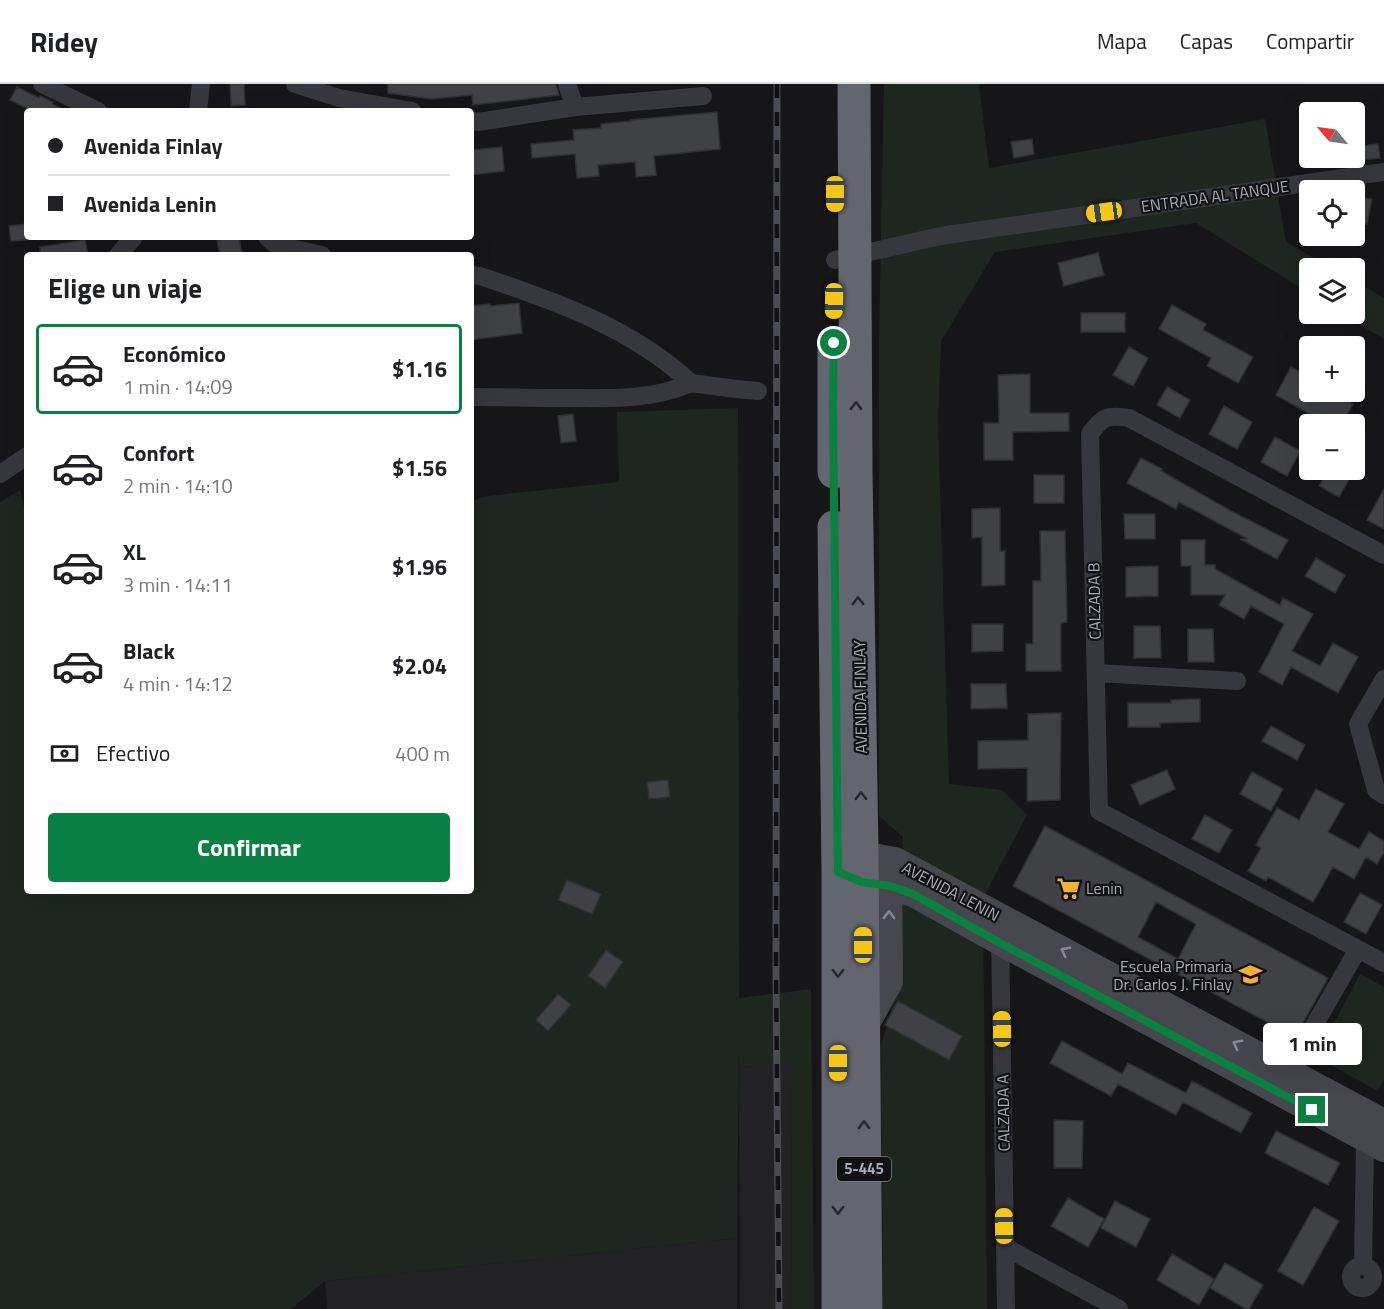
<!DOCTYPE html>
<html lang="es">
<meta charset="utf-8">
<style>
body{margin:0;font-family:"Titillium Web",sans-serif;background:#f6f6f6;color:#202124;height:100vh;display:flex;flex-direction:column;font-size:22px;white-space:nowrap}
*{box-sizing:border-box;margin:0}
p{font-size:20px;color:#757577}
.icon{flex:none;width:33px;height:33px;fill:none;stroke:currentColor;stroke-width:2;stroke-linecap:round;stroke-linejoin:round}
.map{position:relative;flex:1;overflow:hidden}
.sheet{position:absolute;left:24px;top:168px;width:450px;height:642px;display:flex;flex-direction:column;background:#fff;border-radius:6px;box-shadow:0 6px 24px #0002}
.sheet>*{flex:none}
.hud{position:absolute;left:24px;top:24px;width:450px;height:132px;border-radius:6px;box-shadow:0 6px 24px #0002;display:grid;align-content:center;height:132px;padding:0 24px;background:#fff}
.needle{width:39px;rotate:299deg}
.controls{position:absolute;left:1299px;top:18px;display:grid;gap:12px}
.controls a{display:grid;place-items:center;width:66px;height:66px;border-radius:6px;background:#fff;box-shadow:0 6px 24px #0002;font-size:30px}
.end{position:absolute;width:27px;height:27px;margin:-14px;border:8px solid #0b8043;background:#fff;box-shadow:0 0 0 3px #fff}
.from{border-radius:50%}
.bubble{position:absolute;height:42px;border-radius:6px;background:#fff;box-shadow:0 6px 24px #0002;font-size:20px;font-weight:700;line-height:42px;text-align:center}
.car{position:absolute;width:18px;height:36px;margin:-18px -9px;border-radius:8px;box-shadow:0 0 4px 2px #0007;background:linear-gradient(#f5c518 24%,#345 0 40%,#f5c518 0 76%,#345 0 86%,#f5c518 0)}
.hud b{display:flex;align-items:center;gap:21px;height:57px;font-size:22px}
.hud b+b{border-top:2px solid #e0e0e0}
.hud i{width:15px;height:15px;background:#202124}
ul{padding:0;list-style:none}
li{display:flex;align-items:center;gap:18px;height:90px;margin:0 12px 9px;padding:0 12px;border:3px solid transparent;border-radius:6px}
li div{flex:1}
li b{display:block;font-size:22px}
li em{font-style:normal;font-weight:700}
li.active{border-color:#0b8043}
li>.icon{width:54px;height:54px;stroke-width:1.5}
h2{padding:0 24px;font-size:27px;line-height:72px}
.pay{display:flex;align-items:center;gap:15px;height:66px;padding:0 24px;font-size:22px}
.pay p{margin-inline-start:auto}
.primary-button{display:flex;gap:12px;margin-top:auto;padding:12px 24px}
.primary-button a{flex:1;height:69px;border-radius:6px;background:#0b8043;color:#fff;font-size:24px;font-weight:700;line-height:69px;text-align:center}
header{display:flex;align-items:center;gap:36px;box-sizing:border-box;height:84px;padding:0 30px;background:#fff;border-bottom:2px solid #e0e0e0}
header strong{font-size:28px}
nav{display:flex;gap:33px;margin-inline-start:auto;font-size:21px}
.map>svg:first-child{display:block}
.built{fill:#222225}
.green{fill:#1e261f}
.building{fill:#404145;stroke:#303034;stroke-width:1.5;fill-rule:evenodd}
.lines{fill:none;stroke-linecap:round;stroke-linejoin:round}
.street{stroke:#37383d;stroke-width:18}
.secondary{stroke:#45474d;stroke-width:26}
.highway{stroke:#63666e;stroke-width:33}
.rail-casing{stroke:#4a4c52;stroke-width:7}
.rail{stroke:#111113;stroke-width:4.5;stroke-dasharray:14;stroke-linecap:butt}
.oneway{stroke:#26262a}
.oneway2{stroke:#858993}
.route{stroke:#0b8043;stroke-width:8}
.labels{text-anchor:middle;stroke-width:4.5;stroke-linejoin:round;paint-order:stroke}
.shield{fill:#111113;stroke:#7b7e86;stroke-width:1.5}
.shield-label{font-size:15px;font-weight:bold;fill:#a8adb8}
.street-label{font-size:16px;fill:#a8adb8;stroke:#111113}
.poi-label{font-size:16px;fill:#a8adb8;stroke:#111113;text-anchor:start}
</style>
<header>
<strong>Ridey</strong>
<nav><a>Mapa</a><a>Capas</a><a>Compartir</a></nav>
</header>
<div class="map">
<svg width="1384" height="1225" viewBox="0 0 1384 1225">
<rect width="100%" height="100%" fill="#161618"/>
<!-- built -->
<path class="built" d="M 791,979 L 792,1225 L 740,1225 L 739,983 Z
M 737,1154 L 737,1225 L 327,1225 L 325,1197 Z"/>
<!-- green -->
<path class="green" d="M 884,0 L 979,0 L 989,84 L 1265,35 L 1286,158 L 1332,184 L 1310,184 L 1309,209 L 1196,139 L 995,168 L 941,257 L 938,339 L 949,700 L 1002,706 L 1027,731 L 983,814 L 987,1225 L 883,1225 L 881,961 L 898,902 L 903,753 L 879,732 L 879,253 Z
M 1355,197 L 1384,214 L 1384,255 L 1342,230 L 1354,230 Z
M 738,324 L 739,914 L 811,905 L 814,1225 L 792,1225 L 791,980 L 739,983 L 739,965 L 737,1154 L 325,1197 L 291,1225 L 0,1225 L 0,418 L 20,406 L 27,436 L 27,807 L 471,807 L 471,417 L 488,412 L 619,398 L 617,328 Z
M 1360,890 L 1384,903 L 1384,996 L 1378,1007 L 1316,973 Z"/>
<!-- building -->
<path class="building" d="M 230,0 L 244,0 L 245,21 L 231,22 Z
M 388,0 L 556,0 L 559,11 L 473,21 L 472,11 L 431,15 L 388,9 Z
M 17,3 L 39,14 L 40,12 L 53,18 L 52,20 L 67,27 L 32,27 L 10,16 Z
M 717,28 L 720,65 L 654,72 L 656,91 L 636,93 L 635,78 L 598,81 L 599,92 L 577,94 L 575,70 L 532,74 L 531,60 L 574,56 L 573,46 L 601,44 L 601,40 L 631,37 L 631,36 Z
M 1032,55 L 1034,70 L 1014,74 L 1011,58 Z
M 1378,60 L 1380,74 L 1362,76 L 1360,62 Z
M 502,63 L 504,87 L 471,91 L 471,66 Z
M 1354,112 L 1372,115 L 1367,140 L 1354,138 Z
M 27,140 L 27,156 L 11,157 L 9,142 Z
M 232,153 L 239,153 L 242,171 L 220,171 L 217,156 Z
M 85,156 L 88,171 L 40,171 L 40,163 Z
M 1098,169 L 1104,191 L 1064,202 L 1058,179 Z
M 519,219 L 522,249 L 471,256 L 471,222 L 490,220 L 491,222 Z
M 1172,221 L 1206,240 L 1203,246 L 1253,273 L 1238,299 L 1207,282 L 1211,274 L 1159,245 Z
M 1081,229 L 1125,229 L 1125,248 L 1081,248 Z
M 1129,263 L 1148,274 L 1133,302 L 1113,291 Z
M 1291,283 L 1310,293 L 1310,308 L 1332,308 L 1353,320 L 1342,340 L 1311,340 L 1315,333 L 1276,311 Z
M 1030,290 L 1030,329 L 1069,329 L 1069,347 L 1013,348 L 1013,376 L 984,376 L 984,339 L 999,339 L 998,291 Z
M 1167,303 L 1190,316 L 1180,334 L 1157,321 Z
M 1224,322 L 1252,338 L 1237,365 L 1209,350 Z
M 573,330 L 576,357 L 561,359 L 558,332 Z
M 1275,353 L 1300,367 L 1287,392 L 1261,378 Z
M 1141,374 L 1162,385 L 1161,387 L 1231,427 L 1288,456 L 1277,475 L 1240,455 L 1248,455 L 1179,418 L 1176,425 L 1127,399 Z
M 1329,386 L 1343,386 L 1352,390 L 1339,413 L 1319,402 Z
M 1034,391 L 1064,391 L 1064,419 L 1034,419 Z
M 1384,405 L 1384,445 L 1367,436 Z
M 1000,424 L 1000,467 L 1005,467 L 1005,501 L 982,502 L 982,453 L 972,454 L 972,425 Z
M 1124,430 L 1155,430 L 1155,455 L 1125,455 Z
M 1040,447 L 1065,447 L 1067,538 L 1061,539 L 1061,587 L 1026,587 L 1026,560 L 1033,560 L 1033,497 L 1041,497 Z
M 1181,456 L 1205,456 L 1205,481 L 1215,481 L 1215,485 L 1280,521 L 1283,514 L 1313,530 L 1292,567 L 1320,582 L 1333,559 L 1358,573 L 1338,609 L 1291,583 L 1282,601 L 1259,588 L 1284,540 L 1251,522 L 1244,535 L 1219,521 L 1225,511 L 1191,511 L 1191,482 L 1181,482 Z
M 1316,474 L 1345,491 L 1335,509 L 1305,492 Z
M 1158,482 L 1158,512 L 1126,513 L 1126,483 Z
M 972,540 L 1003,540 L 1003,567 L 972,568 Z
M 1134,542 L 1160,542 L 1161,574 L 1134,574 Z
M 1188,545 L 1213,545 L 1214,578 L 1188,578 Z
M 971,600 L 1006,600 L 1007,624 L 971,625 Z
M 1200,615 L 1200,638 L 1160,639 L 1160,643 L 1128,643 L 1128,619 L 1171,619 L 1171,616 Z
M 1061,629 L 1060,716 L 1027,717 L 1027,684 L 978,685 L 978,657 L 1028,656 L 1028,630 Z
M 1271,642 L 1305,661 L 1297,676 L 1262,657 Z
M 1167,686 L 1175,705 L 1140,721 L 1131,701 Z
M 1252,688 L 1283,705 L 1271,727 L 1240,710 Z
M 668,696 L 670,713 L 649,715 L 647,698 Z
M 1316,705 L 1344,720 L 1328,748 L 1359,765 L 1369,748 L 1384,757 L 1384,768 L 1377,780 L 1366,773 L 1354,795 L 1333,783 L 1313,818 L 1268,793 L 1266,797 L 1248,787 L 1261,764 L 1256,761 L 1277,724 L 1299,736 Z
M 1205,731 L 1232,746 L 1219,769 L 1192,755 Z
M 1045,742 L 1328,894 L 1295,953 L 1013,802 ZM 1156,818 L 1196,840 L 1178,875 L 1138,853 Z
M 567,796 L 601,810 L 592,830 L 558,816 Z
M 1360,809 L 1382,821 L 1366,850 L 1344,838 Z
M 606,866 L 623,878 L 605,904 L 588,892 Z
M 558,910 L 571,921 L 548,947 L 536,936 Z
M 898,917 L 962,952 L 949,976 L 885,941 Z
M 1062,957 L 1122,990 L 1128,979 L 1186,1009 L 1192,997 L 1252,1029 L 1241,1049 L 1183,1018 L 1176,1031 L 1118,1000 L 1111,1012 L 1050,979 Z
M 1054,1036 L 1083,1037 L 1082,1084 L 1054,1084 Z
M 1276,1047 L 1340,1079 L 1328,1101 L 1265,1069 Z
M 1068,1114 L 1104,1135 L 1088,1163 L 1051,1142 Z
M 1115,1117 L 1150,1135 L 1136,1163 L 1101,1144 Z
M 1314,1123 L 1339,1137 L 1303,1201 L 1278,1187 Z
M 1172,1170 L 1214,1195 L 1199,1221 L 1157,1196 Z
M 1225,1179 L 1263,1201 L 1249,1225 L 1246,1225 L 1210,1204 Z"/>
<g class="lines">
<!-- street -->
<path class="street" d="M 42,0 L 98,27
M 295,0 L 339,14 L 412,27
M 567,0 L 575,23
M 198,27 L 201,0
M 471,37 L 478,38 L 575,23 L 703,12
M 267,153 L 276,161 L 322,171
M 118,171 L 134,153
M 835,176 L 940,152 L 1384,88
M 471,191 L 480,192 C 555,217 632,244 691,299 C 651,317 607,314 564,314 C 533,314 502,313 471,313
M 691,299 L 736,305 L 758,307
M 0,390 L 27,372
M 1384,471 L 1129,334 C 1107,331 1103,332 1090,350 L 1099,727 L 1384,879
M 1096,589 L 1237,597
M 1384,595 L 1358,640 L 1376,706 L 1384,711
M 1000,849 L 1006,1225
M 1283,996 L 1358,865
M 1005,1163 L 1119,1225
M 1363,1182 L 1365,1055
M1351 1193a11 11 0 1 1 22 0a11 11 0 1 1-22 0Z"/>
<!-- secondary -->
<path class="secondary" d="M 848,781 L 862,770 L 895,776 L 1384,1038
M 846,792 L 862,798 L 889,802 L 913,810 L 1001,859 L 1384,1065
M 864,945 L 890,898 L 889,788"/>
<!-- highway -->
<path class="highway" d="M 854,0 L 856,388 L 862,770 L 866,1225
M 834,260 L 834,388
M 834,443 L 838,788 L 838,1225"/>
<defs>
<path id="rail" d="M 777,0 L 776,887 L 779,1225"/>
</defs>
<!-- rail casing -->
<use href="#rail" class="rail-casing"/>
<!-- rail -->
<use href="#rail" class="rail"/>
</g>
<!-- one-way arrows -->
<defs><path id="oneway-chevron" d="M-2-3.5L2.5 0L-2 3.5" fill="none" stroke-width="1.6" stroke-linecap="round" stroke-linejoin="round" transform="scale(1.5)"/></defs>
<g class="oneway">
<use href="#oneway-chevron" transform="translate(856 322) rotate(-90)"/>
<use href="#oneway-chevron" transform="translate(858 517) rotate(-91)"/>
<use href="#oneway-chevron" transform="translate(861 712) rotate(-91)"/>
<use href="#oneway-chevron" transform="translate(838 889) rotate(90)"/>
<use href="#oneway-chevron" transform="translate(864 1041) rotate(-90)"/>
<use href="#oneway-chevron" transform="translate(838 1126) rotate(90)"/>
</g>
<g class="oneway2">
<use href="#oneway-chevron" transform="translate(889 831) rotate(-89)"/>
<use href="#oneway-chevron" transform="translate(1065 867) rotate(-152)"/>
<use href="#oneway-chevron" transform="translate(1237 960) rotate(-152)"/>
</g>
<g class="lines">
<!-- route -->
<path class="route" d="M 834,259 L 833,321 L 838,788 L 862,798 L 890,802 L 913,810 L 1000,859 L 1312,1026"/>
</g>
<!-- icons -->
<defs>
<symbol id="supermarket-bare" viewBox="-9 -9 18 18"><path d="M-6-5.5h2.5l.6 2H6L4.5 2H-2.5L-4.4-4H-6ZM-1.5 3.2a1.3 1.3 0 1 0 .1 0ZM3 3.2a1.3 1.3 0 1 0 .1 0Z" fill="#f2b134" stroke="#111113" stroke-width="2.5" paint-order="stroke"/></symbol>
<symbol id="school-bare" viewBox="-9 -9 18 18"><path d="M0-5L7-2L0 1L-7-2ZM-4 1L0 2.5L4 1V4Q0 6-4 4Z" fill="#f2b134" stroke="#111113" stroke-width="2.5" paint-order="stroke"/></symbol>
</defs>
<g fill-rule="evenodd">
<use href="#supermarket-bare" x="1052" y="788" width="33" height="33"/>
<use href="#school-bare" x="1234" y="874" width="33" height="33"/>
</g>
<g class="labels">
<!-- shield labels -->
<rect class="shield" x="837" y="1073" width="54" height="24" rx="4.5"/>
<g class="shield-label">
<text x="864" y="1090">5-445</text>
</g>
<!-- street labels -->
<g class="street-label">
<text transform="translate(1215 112) rotate(-8)" y="6">ENTRADA AL TANQUE</text>
<text transform="translate(1094 517) rotate(-91)" y="6">CALZADA B</text>
<text transform="translate(860 613) rotate(-91)" y="6">AVENIDA FINLAY</text>
<text transform="translate(951 807) rotate(28)" y="6">AVENIDA LENIN</text>
<text transform="translate(1003 1029) rotate(-91)" y="6">CALZADA A</text>
</g>
<!-- poi labels -->
<g class="poi-label">
<text x="1086" y="810">Lenin</text>
<text x="1232" y="888" text-anchor="end">Escuela Primaria<tspan x="1232" dy="18">Dr. Carlos J. Finlay</tspan></text>
</g>
</g>
</svg>
<div class="controls">
<a><svg class="needle" viewBox="-14 -14 28 28"><path d="M0-13l5 13h-10z" fill="#e53935"/><path d="M0 13l5-13h-10z" fill="#757577"/></svg></a>
<a><svg class="icon" aria-label="locate" viewBox="0 0 24 24"><circle cx="12" cy="12" r="6"/><path d="M12 2v4M12 18v4M2 12h4M18 12h4"/></svg></a>
<a><svg class="icon" aria-label="layers" viewBox="0 0 24 24"><path d="M12 4l9 5-9 5-9-5zM3 14l9 5 9-5"/></svg></a>
<a>+</a>
<a>−</a>
</div>
<i class="end from" style="left:834px;top:259px"></i>
<i class="end" style="left:1312px;top:1026px"></i>
<div class="bubble" style="left:1263px;top:939px;width:99px">1 min</div>
<i class="car" style="left:835px;top:110px;rotate:180deg"></i>
<i class="car" style="left:1104px;top:128px;rotate:262deg"></i>
<i class="car" style="left:834px;top:217px;rotate:181deg"></i>
<i class="car" style="left:863px;top:861px;rotate:0deg"></i>
<i class="car" style="left:1002px;top:945px;rotate:359deg"></i>
<i class="car" style="left:838px;top:979px;rotate:180deg"></i>
<i class="car" style="left:1004px;top:1142px;rotate:359deg"></i>
<div class="hud">
<b><i class="from"></i>Avenida Finlay</b>
<b><i></i>Avenida Lenin</b>
</div>
<section class="sheet">
<h2>Elige un viaje</h2>
<ul>
<li class="active"><svg class="icon" aria-label="car" viewBox="0 0 24 24"><path d="M5 17H2v-5l4-1 3-4h7l3 4 3 1v5h-3M9 17h6M6 11h13"/><circle cx="7" cy="17" r="2"/><circle cx="17" cy="17" r="2"/></svg><div><b>Económico</b><p>1 min · 14:09</p></div><em>$1.16</em></li>
<li><svg class="icon" aria-label="car" viewBox="0 0 24 24"><path d="M5 17H2v-5l4-1 3-4h7l3 4 3 1v5h-3M9 17h6M6 11h13"/><circle cx="7" cy="17" r="2"/><circle cx="17" cy="17" r="2"/></svg><div><b>Confort</b><p>2 min · 14:10</p></div><em>$1.56</em></li>
<li><svg class="icon" aria-label="car" viewBox="0 0 24 24"><path d="M5 17H2v-5l4-1 3-4h7l3 4 3 1v5h-3M9 17h6M6 11h13"/><circle cx="7" cy="17" r="2"/><circle cx="17" cy="17" r="2"/></svg><div><b>XL</b><p>3 min · 14:11</p></div><em>$1.96</em></li>
<li><svg class="icon" aria-label="car" viewBox="0 0 24 24"><path d="M5 17H2v-5l4-1 3-4h7l3 4 3 1v5h-3M9 17h6M6 11h13"/><circle cx="7" cy="17" r="2"/><circle cx="17" cy="17" r="2"/></svg><div><b>Black</b><p>4 min · 14:12</p></div><em>$2.04</em></li>
</ul>
<div class="pay"><svg class="icon" aria-label="cash" viewBox="0 0 24 24"><path d="M3 7h18v10H3z"/><circle cx="12" cy="12" r="2"/></svg>Efectivo<p>400 m</p></div>
<div class="primary-button"><a>Confirmar</a></div>
</section>
</div>
